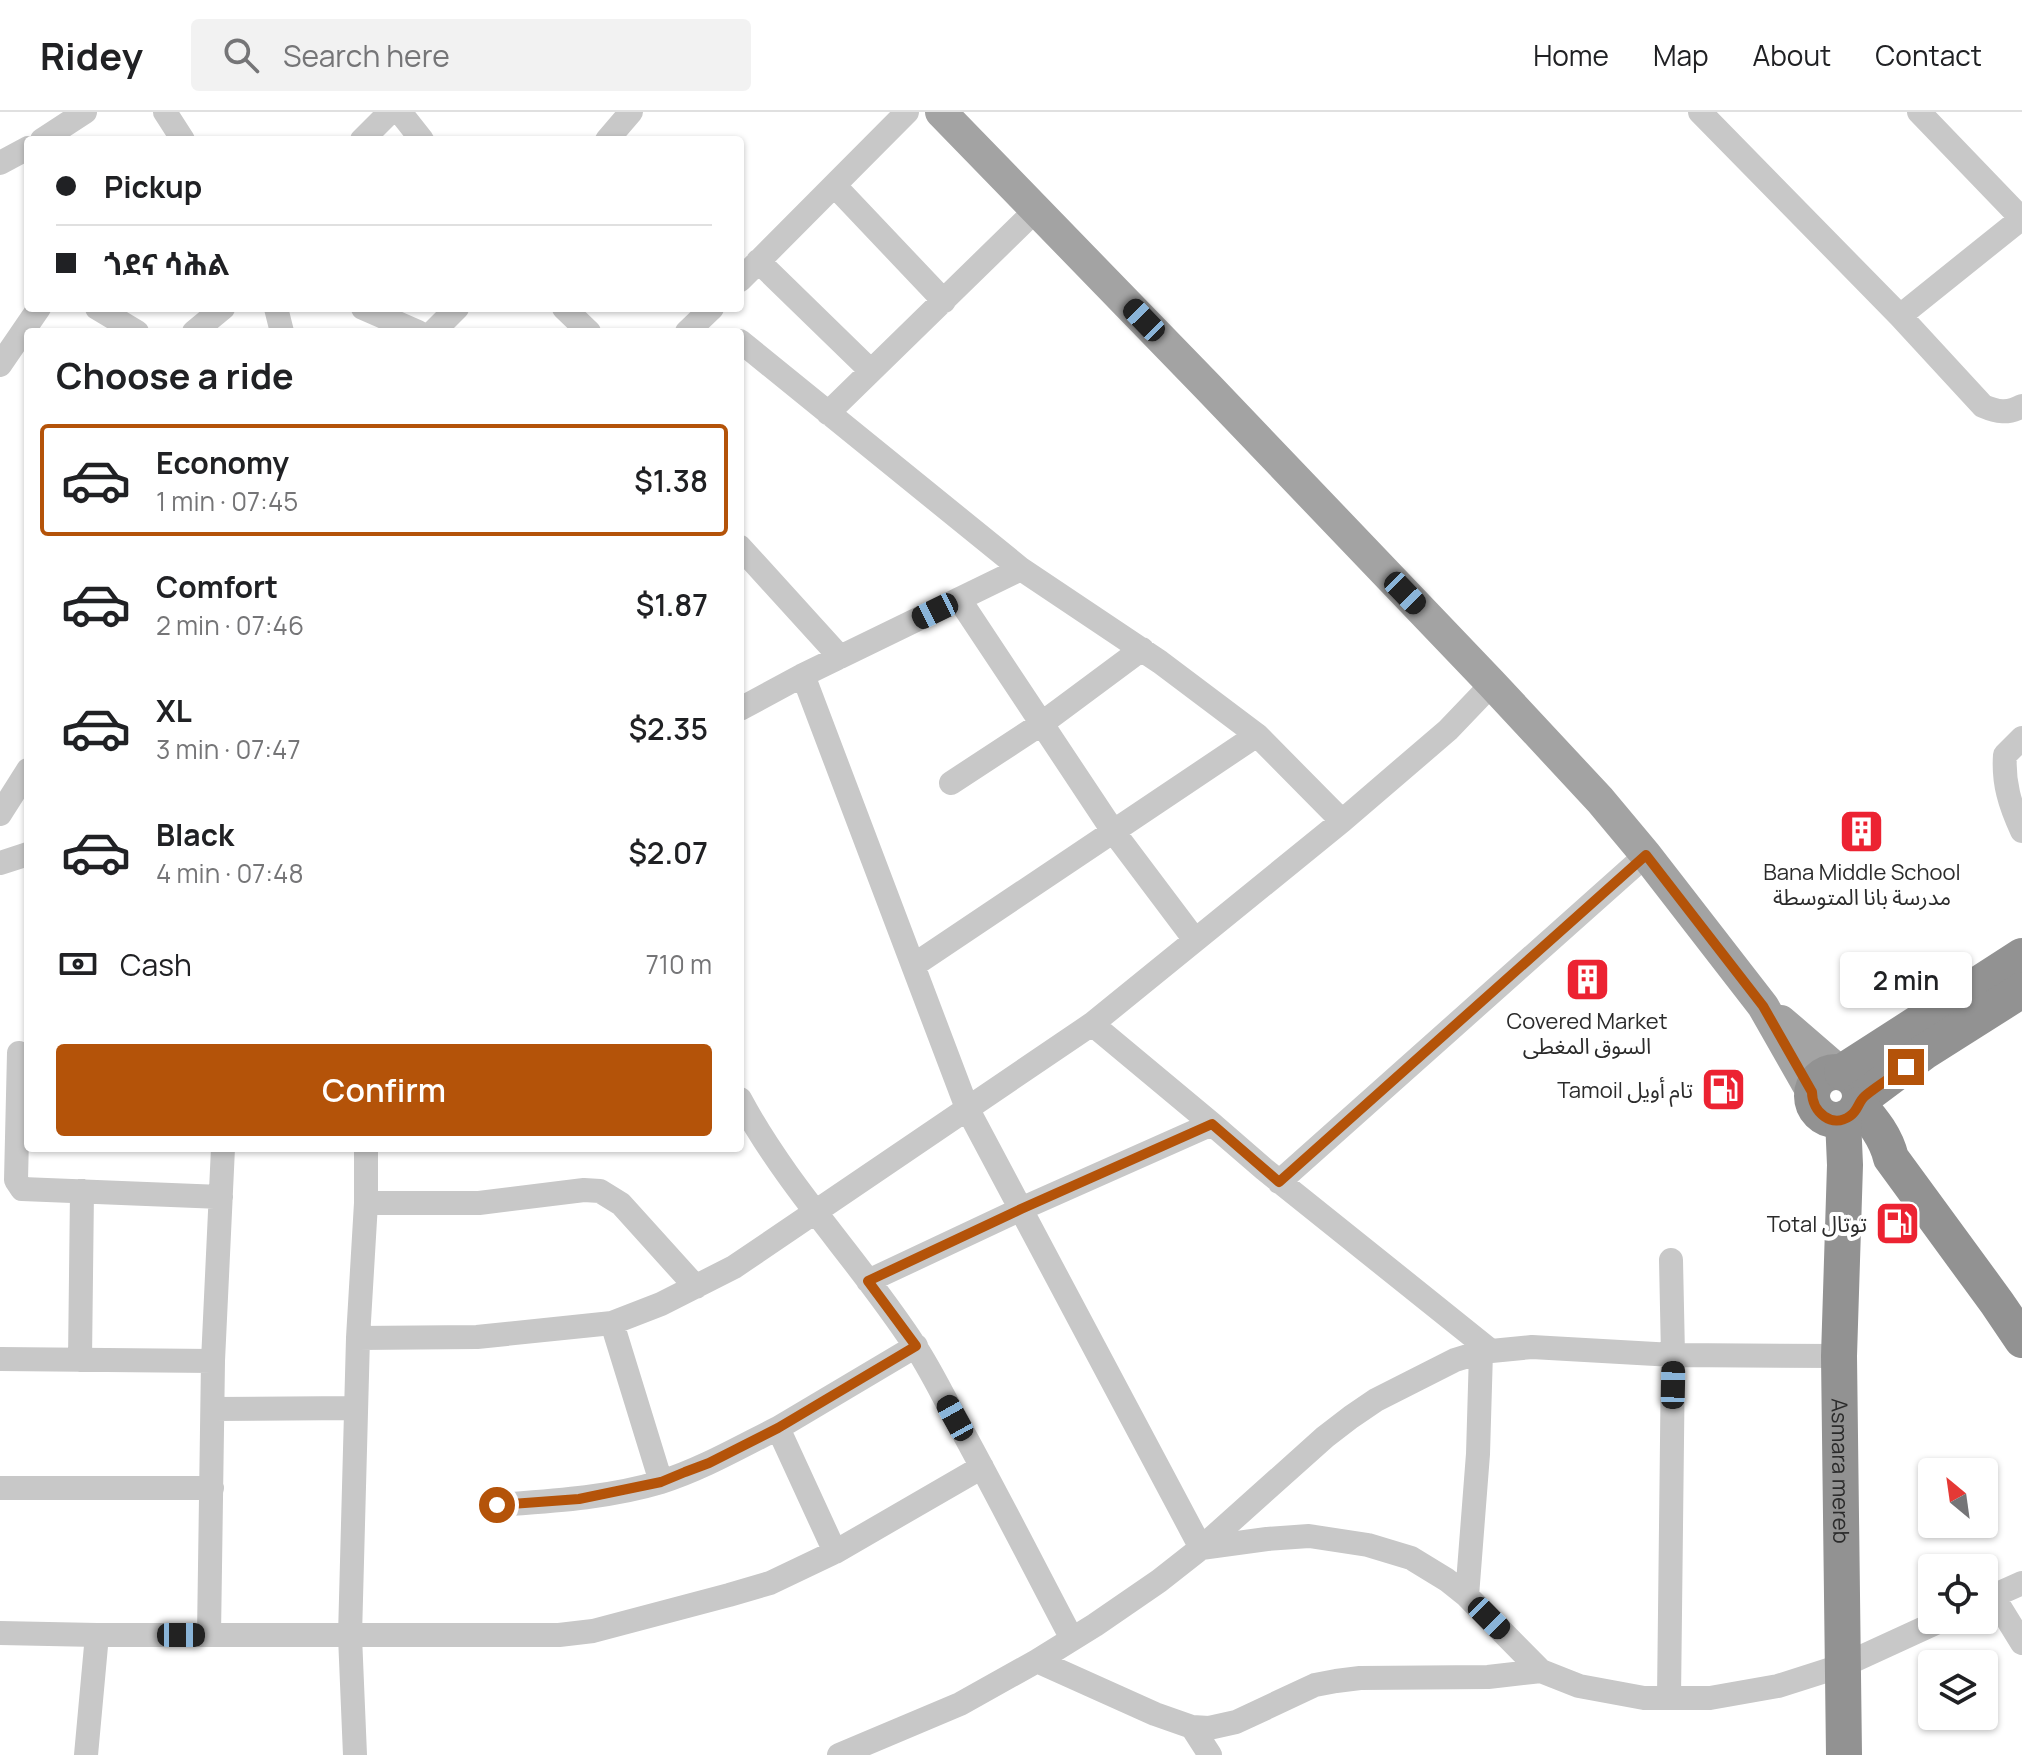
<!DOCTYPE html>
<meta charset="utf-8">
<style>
body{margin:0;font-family:Manrope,"Noto Sans Arabic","Noto Sans Ethiopic",sans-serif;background:#f2f2f2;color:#202124;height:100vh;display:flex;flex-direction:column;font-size:30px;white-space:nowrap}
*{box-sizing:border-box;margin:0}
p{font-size:26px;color:#757577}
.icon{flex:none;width:44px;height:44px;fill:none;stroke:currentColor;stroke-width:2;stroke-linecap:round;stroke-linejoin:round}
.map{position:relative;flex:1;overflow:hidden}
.details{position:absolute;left:24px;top:216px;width:720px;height:824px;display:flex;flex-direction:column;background:#fff;border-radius:8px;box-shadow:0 2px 6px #0004}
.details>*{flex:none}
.guide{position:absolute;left:24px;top:24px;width:720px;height:176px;border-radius:8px;box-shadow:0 2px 6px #0004;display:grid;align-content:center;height:176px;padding:0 32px;background:#fff}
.needle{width:52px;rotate:331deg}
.tools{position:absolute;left:1918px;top:1346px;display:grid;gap:16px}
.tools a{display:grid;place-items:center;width:80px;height:80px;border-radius:8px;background:#fff;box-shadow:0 2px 6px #0004;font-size:40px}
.end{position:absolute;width:36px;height:36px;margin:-18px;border:10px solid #b45309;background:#fff;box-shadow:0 0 0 4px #fff}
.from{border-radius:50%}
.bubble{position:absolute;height:56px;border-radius:8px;background:#fff;box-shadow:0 2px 6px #0004;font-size:26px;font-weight:600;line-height:56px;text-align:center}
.car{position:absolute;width:24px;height:48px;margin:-24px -12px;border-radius:10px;box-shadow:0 0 6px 2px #0007;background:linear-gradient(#222 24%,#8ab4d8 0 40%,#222 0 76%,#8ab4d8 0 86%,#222 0)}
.guide b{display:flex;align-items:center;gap:28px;height:76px;font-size:30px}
.guide b+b{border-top:2px solid #e0e0e0}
.guide i{width:20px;height:20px;background:#202124}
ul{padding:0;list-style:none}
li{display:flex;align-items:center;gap:24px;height:112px;margin:0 16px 12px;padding:0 16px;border:4px solid transparent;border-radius:8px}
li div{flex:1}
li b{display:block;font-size:30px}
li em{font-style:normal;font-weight:600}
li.on{border-color:#b45309}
li>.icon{width:72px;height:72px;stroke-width:1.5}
h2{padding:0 32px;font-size:36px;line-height:96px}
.pay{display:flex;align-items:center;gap:20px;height:88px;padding:0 32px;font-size:30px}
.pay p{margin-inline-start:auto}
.action{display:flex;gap:16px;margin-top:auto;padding:16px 32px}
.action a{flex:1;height:92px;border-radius:8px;background:#b45309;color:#fff;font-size:32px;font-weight:600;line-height:92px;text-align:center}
header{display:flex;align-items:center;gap:48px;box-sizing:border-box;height:112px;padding:0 40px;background:#fff;border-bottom:2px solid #e0e0e0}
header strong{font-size:38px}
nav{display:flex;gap:44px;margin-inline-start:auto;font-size:28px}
.search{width:560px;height:72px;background:#f2f2f2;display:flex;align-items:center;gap:20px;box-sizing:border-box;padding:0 28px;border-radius:8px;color:#757577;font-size:30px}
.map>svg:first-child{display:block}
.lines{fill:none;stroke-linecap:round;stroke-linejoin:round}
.minor{stroke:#c8c8c8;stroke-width:24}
.major{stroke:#a3a3a3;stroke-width:32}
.highway{stroke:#929292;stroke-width:36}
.route{stroke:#b45309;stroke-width:10}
.labels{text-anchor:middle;stroke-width:8;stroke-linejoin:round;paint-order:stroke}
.poi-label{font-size:22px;fill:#2b2b2b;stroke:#fff}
.street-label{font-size:22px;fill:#2b2b2b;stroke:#fff}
</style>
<header>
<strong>Ridey</strong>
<div class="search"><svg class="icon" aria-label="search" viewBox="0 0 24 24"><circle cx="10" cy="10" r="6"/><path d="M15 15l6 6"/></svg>Search here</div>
<nav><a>Home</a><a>Map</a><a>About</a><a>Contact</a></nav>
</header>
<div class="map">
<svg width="2022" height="1643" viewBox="0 0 2022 1643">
<rect width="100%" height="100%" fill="#fff"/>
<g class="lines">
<!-- minor -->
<path class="minor" d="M 165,0 L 183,28
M 400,0 L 422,28
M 1700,0 L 1900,204 L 1983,294 C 1997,300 2008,302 2022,294
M 1919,0 L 2021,106
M 42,28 L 85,0
M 362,28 L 390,0
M 607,28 L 631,0
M 0,51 L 28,36
M 835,74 L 944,189
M 758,149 L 871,259
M 740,168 L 907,0
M 97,196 L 137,220
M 276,196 L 282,220
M 363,196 L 418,220
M 564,196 L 589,220
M 1900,204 L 2022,106
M 194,220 L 223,196
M 433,220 L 457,196
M 687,220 L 712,196
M 740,229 L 1021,457 L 1160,550 L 1257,623 L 1342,709
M 0,253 L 39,196
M 828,301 L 1037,97
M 740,435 L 840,545
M 959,487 L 1113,719 L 1195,828
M 803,563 L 967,996 L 1201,1436 L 1267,1427 L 1309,1424 L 1368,1433 L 1411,1446 L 1447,1468 L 1467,1484 L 1541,1559 L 1579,1574 L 1644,1586 L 1710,1586 L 1778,1574 L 1844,1553 L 1942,1508
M 740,597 L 803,563 L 1021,457
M 2022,626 L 2005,643 C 2003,671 2010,693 2022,719
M 951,671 L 1041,612 L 1142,537
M 0,702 L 28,658
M 0,751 L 28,742
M 914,853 L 1257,623
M 1092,912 L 1212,1012 L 1264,1057 L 1491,1239
M 19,941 L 16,1068 L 22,1077 L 221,1085
M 740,987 C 787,1075 858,1147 913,1231 C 930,1256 943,1284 958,1311 C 997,1382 1034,1455 1072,1527
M 1279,1070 L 1646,743
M 366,1091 L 479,1091 L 584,1078 L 600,1079 L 621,1092 L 696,1175
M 868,1169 L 1021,1097 L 1212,1012
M 612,1211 L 661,1370
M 358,1226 L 477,1225 L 612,1211 L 661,1192 L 734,1155 L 1092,912 L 1342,709 L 1448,618 L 1492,572
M 0,1247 L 213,1249 L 209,1523
M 80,1248 L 82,1079
M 213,1249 L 223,1036
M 213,1297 L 356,1296
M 778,1316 L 916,1234
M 0,1376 L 212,1376
M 497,1393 C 552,1389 608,1386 661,1370 C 702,1357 740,1335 778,1316 L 835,1440
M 1467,1484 L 1478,1342 L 1481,1240
M 1993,1484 L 2022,1531
M 1984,1488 L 2022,1471
M 0,1521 L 97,1523 L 559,1523 L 593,1519 L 729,1483 L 770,1471 L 835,1440 L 982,1355
M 1037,1549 L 1155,1602 L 1192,1615 L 1210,1643
M 1669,1586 L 1673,1243 L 1671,1148
M 1192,1615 L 1209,1616 L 1236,1610 L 1315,1573 L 1336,1569 L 1360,1566 L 1488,1565 L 1541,1559
M 86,1643 L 97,1523
M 355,1643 L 350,1524 L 358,1226 L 366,1091 L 366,1036
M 839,1643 L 960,1592 L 1037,1549 L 1095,1513 L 1159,1469 L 1201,1436 L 1325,1325 L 1351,1305 L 1376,1288 L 1455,1248 L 1481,1240 L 1532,1235 L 1673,1243 L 1839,1244"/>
<!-- major -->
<path class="major" d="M 941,0 L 1208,275 L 1492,572 L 1600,688 L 1646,743 L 1763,894 L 1812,980
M 1781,909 L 1839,959"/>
<!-- highway -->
<g class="highway">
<circle cx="1836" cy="984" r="24"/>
<path d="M 1842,960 L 2022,844"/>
<path d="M 1861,987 L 1924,940 L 2022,878"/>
<path d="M 1859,993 C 1873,1009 1886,1025 1891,1046 L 1997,1191 L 2022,1228"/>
<path id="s1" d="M 1843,1007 L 1845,1053 L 1839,1244 L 1844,1643"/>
</g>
</g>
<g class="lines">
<!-- route -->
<path class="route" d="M 497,1393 L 579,1387 L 661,1370 L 685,1360 L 709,1351 L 778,1316 L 916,1234 L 868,1169 L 1021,1097 L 1212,1012 L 1279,1070 L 1646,743 L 1763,894 L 1812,980 C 1812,1000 1832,1017 1850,1004 C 1858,999 1858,990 1865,984 C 1877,974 1892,965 1906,955"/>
</g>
<!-- icons -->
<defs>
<symbol id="building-square" viewBox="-11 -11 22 22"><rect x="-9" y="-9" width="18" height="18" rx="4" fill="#ec2332" stroke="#fff"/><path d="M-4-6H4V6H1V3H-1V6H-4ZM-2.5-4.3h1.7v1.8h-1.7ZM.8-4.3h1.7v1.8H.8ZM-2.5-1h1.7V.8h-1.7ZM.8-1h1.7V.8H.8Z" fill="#fff"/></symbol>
<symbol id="fuel-square" viewBox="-11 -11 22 22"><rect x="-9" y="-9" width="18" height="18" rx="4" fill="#ec2332" stroke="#fff"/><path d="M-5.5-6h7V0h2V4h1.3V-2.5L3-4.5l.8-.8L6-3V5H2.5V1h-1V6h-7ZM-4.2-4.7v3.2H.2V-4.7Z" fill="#fff"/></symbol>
</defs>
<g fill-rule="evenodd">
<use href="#building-square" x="1836" y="694" width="51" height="51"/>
<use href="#building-square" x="1562" y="842" width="51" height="51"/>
<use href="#fuel-square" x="1698" y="952" width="51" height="51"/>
<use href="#fuel-square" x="1872" y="1086" width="51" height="51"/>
</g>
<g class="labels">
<!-- poi labels -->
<g class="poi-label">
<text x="1862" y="768">Bana Middle School<tspan x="1862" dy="25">مدرسة بانا المتوسطة</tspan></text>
<text x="1587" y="917">Covered Market<tspan x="1587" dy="25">السوق المغطى</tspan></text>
<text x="1693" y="986" text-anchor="end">Tamoil تام أويل</text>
<text x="1867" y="1120" text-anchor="end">Total توتال</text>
</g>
<!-- street labels -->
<g class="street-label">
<text dy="8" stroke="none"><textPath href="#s1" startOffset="352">Asmara mereb</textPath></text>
</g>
</g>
</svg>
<div class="tools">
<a><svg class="needle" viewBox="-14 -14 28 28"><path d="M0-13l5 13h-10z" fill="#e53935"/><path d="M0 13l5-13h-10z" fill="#757577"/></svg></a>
<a><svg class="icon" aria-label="locate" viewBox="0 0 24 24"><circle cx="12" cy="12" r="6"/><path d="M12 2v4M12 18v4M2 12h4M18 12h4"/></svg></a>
<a><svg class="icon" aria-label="layers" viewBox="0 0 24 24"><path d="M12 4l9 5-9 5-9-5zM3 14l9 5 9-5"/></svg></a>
</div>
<i class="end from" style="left:497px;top:1393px"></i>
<i class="end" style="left:1906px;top:955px"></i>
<div class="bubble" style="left:1840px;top:840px;width:132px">2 min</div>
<i class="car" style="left:1144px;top:208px;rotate:316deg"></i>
<i class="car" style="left:1405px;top:481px;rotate:136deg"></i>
<i class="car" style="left:935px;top:499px;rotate:244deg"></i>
<i class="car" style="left:1673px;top:1273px;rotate:1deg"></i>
<i class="car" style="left:955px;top:1306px;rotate:331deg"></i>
<i class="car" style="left:1489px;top:1506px;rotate:135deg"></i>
<i class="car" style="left:181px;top:1523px;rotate:90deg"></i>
<div class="guide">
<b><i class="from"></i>Pickup</b>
<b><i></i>ጎደና ሳሕል</b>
</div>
<section class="details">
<h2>Choose a ride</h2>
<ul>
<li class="on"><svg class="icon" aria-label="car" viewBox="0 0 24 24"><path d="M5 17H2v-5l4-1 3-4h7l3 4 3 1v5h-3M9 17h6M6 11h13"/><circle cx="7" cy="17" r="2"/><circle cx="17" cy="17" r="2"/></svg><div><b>Economy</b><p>1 min · 07:45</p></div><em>$1.38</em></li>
<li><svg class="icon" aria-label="car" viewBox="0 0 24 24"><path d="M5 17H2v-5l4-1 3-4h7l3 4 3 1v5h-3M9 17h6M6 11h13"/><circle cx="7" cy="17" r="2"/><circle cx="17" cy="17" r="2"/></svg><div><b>Comfort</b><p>2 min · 07:46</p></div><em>$1.87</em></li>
<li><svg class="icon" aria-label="car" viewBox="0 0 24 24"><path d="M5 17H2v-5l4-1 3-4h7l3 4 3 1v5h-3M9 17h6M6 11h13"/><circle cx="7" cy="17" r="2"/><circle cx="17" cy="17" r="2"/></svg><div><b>XL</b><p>3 min · 07:47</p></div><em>$2.35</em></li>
<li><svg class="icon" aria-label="car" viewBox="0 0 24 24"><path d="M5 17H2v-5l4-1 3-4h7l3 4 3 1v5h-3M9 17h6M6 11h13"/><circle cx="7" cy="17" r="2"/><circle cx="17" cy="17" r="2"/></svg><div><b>Black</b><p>4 min · 07:48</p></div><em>$2.07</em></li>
</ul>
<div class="pay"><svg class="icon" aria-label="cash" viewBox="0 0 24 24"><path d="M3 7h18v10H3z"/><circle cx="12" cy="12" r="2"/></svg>Cash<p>710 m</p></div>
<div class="action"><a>Confirm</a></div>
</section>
</div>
